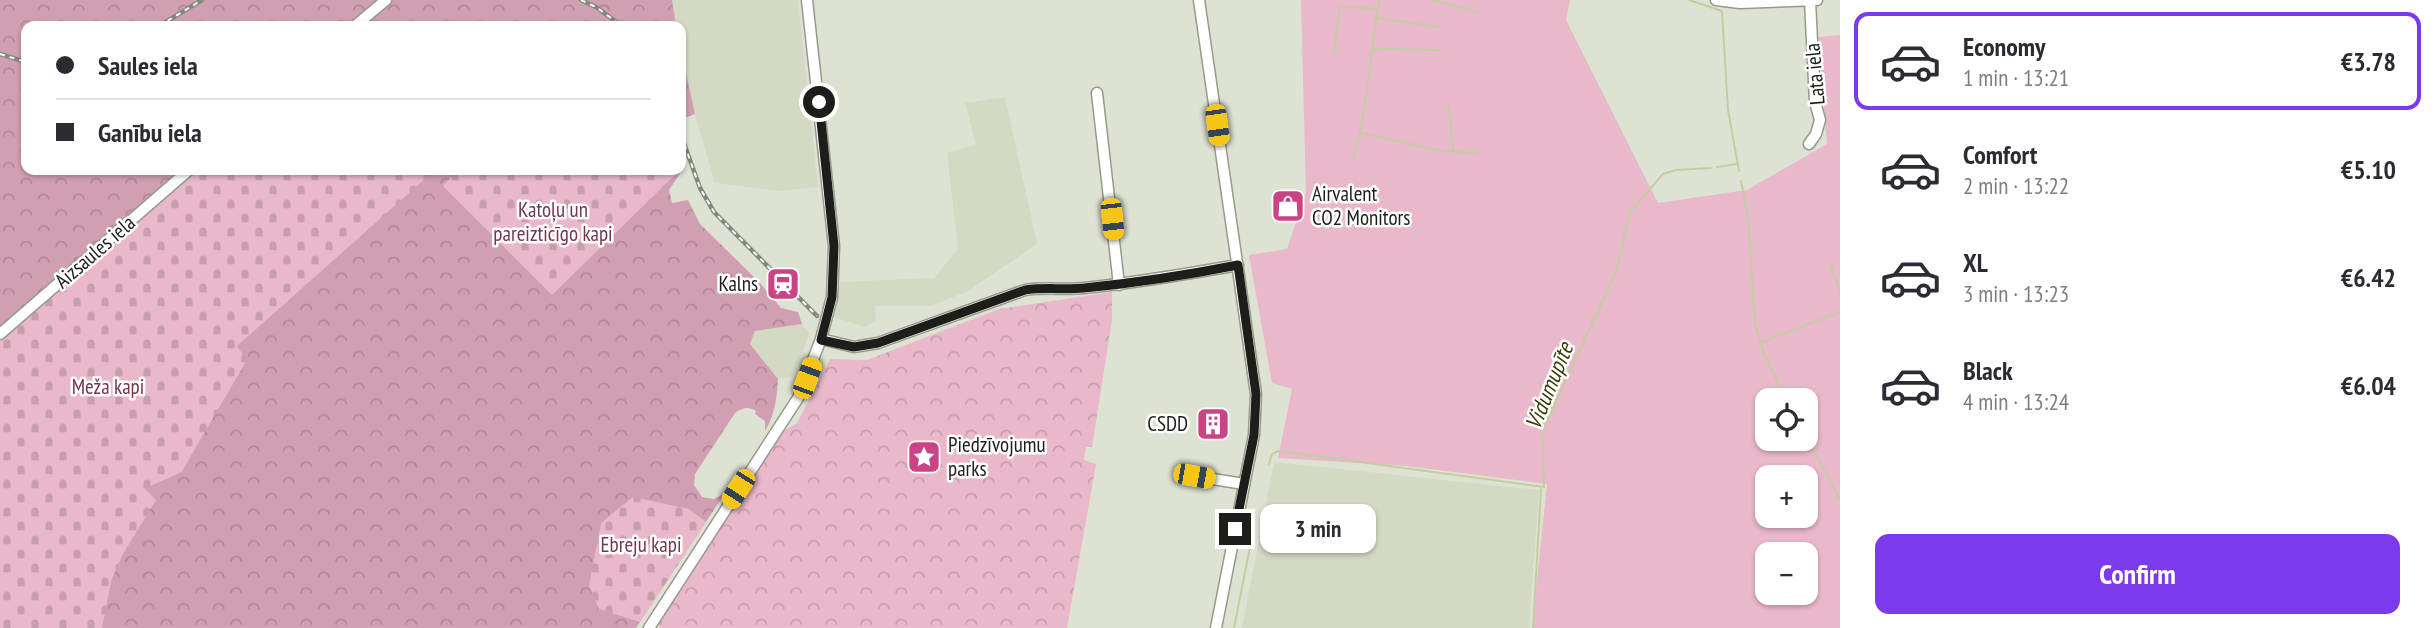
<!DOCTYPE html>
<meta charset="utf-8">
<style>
body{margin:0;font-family:"PT Sans Narrow",sans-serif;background:#f7f7f7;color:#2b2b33;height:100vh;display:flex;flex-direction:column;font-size:26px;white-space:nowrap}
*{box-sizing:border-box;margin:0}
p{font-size:23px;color:#7c7c81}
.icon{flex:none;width:38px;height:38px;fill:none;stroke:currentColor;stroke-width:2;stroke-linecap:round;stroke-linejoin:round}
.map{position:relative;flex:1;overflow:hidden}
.panel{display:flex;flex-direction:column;background:#fff;width:595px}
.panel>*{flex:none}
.guide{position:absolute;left:21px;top:21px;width:665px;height:154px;border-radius:14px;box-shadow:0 2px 5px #0004;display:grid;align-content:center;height:154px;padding:0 35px;background:#fff}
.tools{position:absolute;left:1755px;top:388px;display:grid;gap:14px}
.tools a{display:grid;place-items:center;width:63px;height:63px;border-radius:14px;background:#fff;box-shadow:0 2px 5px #0004;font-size:35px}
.end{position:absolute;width:32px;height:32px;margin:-16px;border:9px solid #1d1e19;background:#fff;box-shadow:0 0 0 4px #fff}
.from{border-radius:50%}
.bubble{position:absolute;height:49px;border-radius:14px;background:#fff;box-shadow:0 2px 5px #0004;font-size:23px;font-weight:700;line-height:49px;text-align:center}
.car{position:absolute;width:21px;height:42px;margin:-21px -10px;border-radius:9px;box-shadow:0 0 5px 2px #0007;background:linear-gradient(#f5c518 24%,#345 0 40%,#f5c518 0 76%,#345 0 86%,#f5c518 0)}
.guide b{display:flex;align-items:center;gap:24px;height:66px;font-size:26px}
.guide b+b{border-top:2px solid #e1e1e2}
.guide i{width:18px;height:18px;background:#2b2b33}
ul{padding:12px 0 0;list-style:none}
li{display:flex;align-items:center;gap:21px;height:98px;margin:0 14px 10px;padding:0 21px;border:4px solid transparent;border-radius:14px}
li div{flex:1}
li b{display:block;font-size:26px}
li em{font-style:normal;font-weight:700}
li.active{border-color:#7c3aed}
li>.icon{width:63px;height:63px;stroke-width:1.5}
.button{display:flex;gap:14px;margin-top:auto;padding:14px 35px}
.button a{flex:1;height:80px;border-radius:14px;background:#7c3aed;color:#fff;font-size:28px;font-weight:700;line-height:80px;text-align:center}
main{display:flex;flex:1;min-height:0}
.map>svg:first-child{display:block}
.built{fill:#d3d9c3}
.green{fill:#e9b8ca;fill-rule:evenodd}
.forest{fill:url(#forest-crowns)}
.cemetery{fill:url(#cemetery-stones)}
.park{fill:url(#park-crowns)}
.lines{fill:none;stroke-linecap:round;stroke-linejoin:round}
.stream{stroke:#c3cea0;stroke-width:2}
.minor-casing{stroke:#969a8c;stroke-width:13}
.minor{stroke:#fff;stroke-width:10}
.rail-casing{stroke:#84877c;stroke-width:4.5}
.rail{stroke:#fff;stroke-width:2;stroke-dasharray:5;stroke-linecap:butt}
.route{stroke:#1d1e19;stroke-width:9}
.labels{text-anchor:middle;stroke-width:5;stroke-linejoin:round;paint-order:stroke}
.street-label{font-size:21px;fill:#1d1e19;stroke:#fff}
.poi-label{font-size:21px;fill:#1d1e19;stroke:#fff;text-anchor:start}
.park-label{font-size:21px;fill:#743651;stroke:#fff}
.water-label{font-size:23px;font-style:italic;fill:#363f0a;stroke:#fff}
</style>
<main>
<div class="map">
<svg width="1840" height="628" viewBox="0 0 1840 628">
<defs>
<pattern id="forest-crowns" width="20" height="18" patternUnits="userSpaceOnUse" patternTransform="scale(1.75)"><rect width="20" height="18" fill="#d09fb2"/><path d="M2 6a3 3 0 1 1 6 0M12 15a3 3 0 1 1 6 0" fill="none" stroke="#b28898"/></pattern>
<pattern id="cemetery-stones" width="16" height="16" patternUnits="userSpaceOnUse" patternTransform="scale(1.75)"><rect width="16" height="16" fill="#e9b8ca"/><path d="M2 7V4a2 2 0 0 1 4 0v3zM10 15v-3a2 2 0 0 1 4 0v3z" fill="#c79ead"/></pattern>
<pattern id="park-crowns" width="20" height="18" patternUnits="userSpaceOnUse" patternTransform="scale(1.75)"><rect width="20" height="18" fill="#e9b8ca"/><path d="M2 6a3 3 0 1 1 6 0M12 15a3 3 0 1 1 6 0" fill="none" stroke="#c79ead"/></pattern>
</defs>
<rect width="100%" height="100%" fill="#dee2d3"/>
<!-- built -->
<path class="built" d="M 672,0 L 798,0 L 818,187 L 781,191 L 715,183 L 688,92 L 681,50 L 681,26 L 676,26 Z
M 1005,97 L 1037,244 L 968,291 L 931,306 L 875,306 L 876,320 L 865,327 L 834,317 L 840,282 L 934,278 L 958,249 L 947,153 L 976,145 L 965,103 Z
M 802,324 L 810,333 L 792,377 L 778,379 L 750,344 L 755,331 Z
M 1274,462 L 1539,490 L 1529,628 L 1242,628 Z"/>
<!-- green -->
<path class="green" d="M 1301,0 L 1570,0 L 1566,20 L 1658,203 L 1747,190 L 1827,144 L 1818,37 L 1840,35 L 1840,628 L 1532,628 L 1547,484 L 1407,466 L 1278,458 L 1292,389 L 1272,383 L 1249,255 L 1287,249 L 1306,193 ZM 1768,401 L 1806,401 L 1806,439 L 1768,439 ZM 1768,478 L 1806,478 L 1806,516 L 1768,516 ZM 1768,555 L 1806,555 L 1806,593 L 1768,593 Z"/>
<!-- forest -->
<path class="forest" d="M 0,0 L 672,0 L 676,26 L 26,26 L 26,170 L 681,170 L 681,166 L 683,169 L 669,190 L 672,203 L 688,200 L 700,224 L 760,283 L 781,308 L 798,312 L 802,324 L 755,331 L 750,344 L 778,379 C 777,397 775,415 765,431 L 765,421 L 755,414 L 756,411 C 748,406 743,408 735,413 L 695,474 L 694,485 L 702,497 L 714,499 L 725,493 L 636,628 L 0,628 Z
M 681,50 L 695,114 L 681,119 Z"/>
<!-- cemetery -->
<path class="cemetery" d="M 196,170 L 435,170 L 237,346 L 247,360 L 182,471 C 170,479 158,481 145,489 L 156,500 L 123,554 L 111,581 L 102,628 L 0,628 L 0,340 Z
M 458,170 L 680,170 L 552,295 L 443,186 Z
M 633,497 L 689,509 L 706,522 L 640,622 L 599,609 L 589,586 L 601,523 Z"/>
<!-- park -->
<path class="park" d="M 1112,292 L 1112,320 L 1092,447 L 1086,447 L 1084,460 L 1096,464 L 1067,628 L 660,628 L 658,623 L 780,433 L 797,423 L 830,359 L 867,360 L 999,309 Z"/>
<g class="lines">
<!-- stream -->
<path class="stream" d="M 1432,0 L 1477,12
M 1689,0 L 1722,11 L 1728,110 L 1739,171
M 1378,18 L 1438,27
M 1373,49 L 1441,50
M 1334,54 L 1340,6 L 1376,9
M 1449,107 L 1453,150
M 1361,133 L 1443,151 L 1476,153
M 1354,157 L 1362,124 L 1379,0
M 1717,167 L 1737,164
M 1741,181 L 1748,217 L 1755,324 L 1764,354 L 1787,401
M 1829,261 L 1840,292
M 1762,342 L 1840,312
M 1806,436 L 1840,500
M 1269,464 L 1272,454 L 1278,451 L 1544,487 L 1542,432 L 1616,272 L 1630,212 L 1663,174 L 1676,170 L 1711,168
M 1234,628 L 1251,542
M 1533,628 L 1541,489"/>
<defs>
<path id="minor" d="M 1199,0 L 1256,394 L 1254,435 L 1216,628
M 1716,0 L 1740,3 L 1817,0
M 355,26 L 386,0
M 1097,93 L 1119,285
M 1809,144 L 1816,134 L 1820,120 L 1815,102 L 1810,1
M 0,334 L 189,170
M 821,339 L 854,347 L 878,343 L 1025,290 C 1045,287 1064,290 1084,288 C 1136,283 1187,274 1238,265
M 1194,476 L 1244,484
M 649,628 L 798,398 L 821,339 L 832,297 L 834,246 L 807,0"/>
</defs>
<!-- minor casing -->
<use href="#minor" class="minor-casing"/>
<!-- minor -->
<use href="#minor" class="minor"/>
<defs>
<path id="rail" d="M 581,0 L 596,7 L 622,26
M 159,26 L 202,0
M 0,54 L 26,62
M 681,135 L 700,188 L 714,212 L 817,316"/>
</defs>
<!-- rail casing -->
<use href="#rail" class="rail-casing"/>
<!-- rail -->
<use href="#rail" class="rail"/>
</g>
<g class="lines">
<!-- route -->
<path class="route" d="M 819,102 L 834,246 L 832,297 L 821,340 L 854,347 L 878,343 L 1025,290 C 1045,287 1064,290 1084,288 C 1136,283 1187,275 1238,265 L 1256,394 L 1254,435 L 1235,529"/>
</g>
<!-- icons -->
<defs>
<symbol id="shop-square" viewBox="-11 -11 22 22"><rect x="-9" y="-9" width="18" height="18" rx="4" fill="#ca4485" stroke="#fff"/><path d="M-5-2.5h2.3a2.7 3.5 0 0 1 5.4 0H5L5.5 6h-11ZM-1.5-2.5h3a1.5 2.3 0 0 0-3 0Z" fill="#fff"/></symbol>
<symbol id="station-square" viewBox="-11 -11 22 22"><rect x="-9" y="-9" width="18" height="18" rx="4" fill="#ca4485" stroke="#fff"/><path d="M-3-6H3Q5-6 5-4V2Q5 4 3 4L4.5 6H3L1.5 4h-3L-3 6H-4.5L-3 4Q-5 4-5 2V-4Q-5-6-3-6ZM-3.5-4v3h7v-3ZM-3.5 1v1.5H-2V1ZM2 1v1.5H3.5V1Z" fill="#fff"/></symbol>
<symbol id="building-square" viewBox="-11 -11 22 22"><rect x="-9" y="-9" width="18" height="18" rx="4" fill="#ca4485" stroke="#fff"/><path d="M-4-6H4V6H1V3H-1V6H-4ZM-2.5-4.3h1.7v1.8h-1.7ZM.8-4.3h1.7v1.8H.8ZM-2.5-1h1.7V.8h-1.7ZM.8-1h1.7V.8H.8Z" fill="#fff"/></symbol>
<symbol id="sight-square" viewBox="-11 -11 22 22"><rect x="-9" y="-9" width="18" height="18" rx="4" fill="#ca4485" stroke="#fff"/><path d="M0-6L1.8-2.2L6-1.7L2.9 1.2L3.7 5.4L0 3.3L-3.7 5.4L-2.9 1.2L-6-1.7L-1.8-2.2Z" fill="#fff"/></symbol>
</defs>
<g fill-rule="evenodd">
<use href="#shop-square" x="1269" y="187" width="38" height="38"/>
<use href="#station-square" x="764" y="265" width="38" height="38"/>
<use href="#building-square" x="1194" y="405" width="38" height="38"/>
<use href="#sight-square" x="905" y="438" width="38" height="38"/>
</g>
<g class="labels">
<!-- street labels -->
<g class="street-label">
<text transform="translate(1815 74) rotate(-95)" y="7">Lata iela</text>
<text transform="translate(95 252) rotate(-41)" y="7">Aizsaules iela</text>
</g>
<!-- poi labels -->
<g class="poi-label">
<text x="1312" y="201">Airvalent<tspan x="1312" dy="24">CO2 Monitors</tspan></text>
<text x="758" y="291" text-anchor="end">Kalns</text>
<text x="1188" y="431" text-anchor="end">CSDD</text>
<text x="948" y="452">Piedzīvojumu<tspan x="948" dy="24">parks</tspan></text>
</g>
<!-- park labels -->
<g class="park-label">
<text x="553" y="217">Katoļu un<tspan x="553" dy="24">pareizticīgo kapi</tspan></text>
<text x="108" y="394">Meža kapi</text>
<text x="641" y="552">Ebreju kapi</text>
</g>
<!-- water labels -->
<g class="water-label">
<text transform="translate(1549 386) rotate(-68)" y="8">Vidumupīte</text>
</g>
</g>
</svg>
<div class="tools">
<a><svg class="icon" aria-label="locate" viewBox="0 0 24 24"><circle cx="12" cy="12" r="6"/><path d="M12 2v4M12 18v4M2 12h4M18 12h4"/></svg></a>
<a>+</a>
<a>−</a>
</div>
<i class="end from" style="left:819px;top:102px"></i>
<i class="end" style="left:1235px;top:529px"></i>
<div class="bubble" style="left:1260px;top:504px;width:116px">3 min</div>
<i class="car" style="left:1217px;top:125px;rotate:172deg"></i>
<i class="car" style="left:1112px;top:219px;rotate:174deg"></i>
<i class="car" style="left:807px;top:378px;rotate:20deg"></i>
<i class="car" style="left:1194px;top:476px;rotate:100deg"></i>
<i class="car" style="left:738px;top:489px;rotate:213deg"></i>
<div class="guide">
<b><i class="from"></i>Saules iela</b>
<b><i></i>Ganību iela</b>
</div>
</div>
<section class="panel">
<ul>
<li class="active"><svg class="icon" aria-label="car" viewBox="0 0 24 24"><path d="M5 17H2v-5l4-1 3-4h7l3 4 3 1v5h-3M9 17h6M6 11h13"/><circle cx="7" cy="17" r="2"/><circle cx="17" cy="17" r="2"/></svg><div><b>Economy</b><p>1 min · 13:21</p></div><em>€3.78</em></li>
<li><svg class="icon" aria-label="car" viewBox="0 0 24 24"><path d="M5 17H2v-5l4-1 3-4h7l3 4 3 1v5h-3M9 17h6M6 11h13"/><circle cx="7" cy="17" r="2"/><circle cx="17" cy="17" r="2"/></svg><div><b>Comfort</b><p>2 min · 13:22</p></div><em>€5.10</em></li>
<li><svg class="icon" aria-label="car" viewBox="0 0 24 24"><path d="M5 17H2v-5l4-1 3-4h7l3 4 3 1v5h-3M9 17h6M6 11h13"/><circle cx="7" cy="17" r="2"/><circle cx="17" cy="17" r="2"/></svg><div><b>XL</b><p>3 min · 13:23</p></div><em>€6.42</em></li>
<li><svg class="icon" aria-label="car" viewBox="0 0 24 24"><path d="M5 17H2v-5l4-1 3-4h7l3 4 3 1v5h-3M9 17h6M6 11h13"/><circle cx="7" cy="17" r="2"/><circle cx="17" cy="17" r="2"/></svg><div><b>Black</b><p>4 min · 13:24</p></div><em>€6.04</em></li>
</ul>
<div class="button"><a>Confirm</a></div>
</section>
</main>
